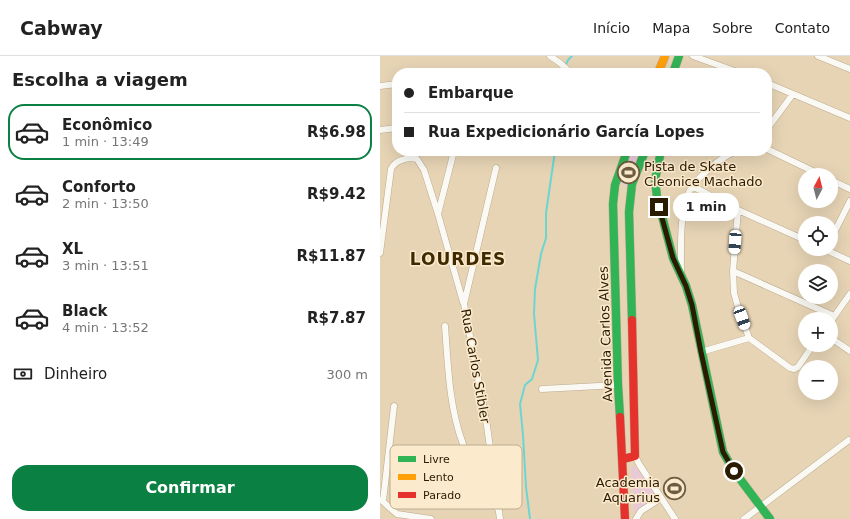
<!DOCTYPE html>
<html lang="pt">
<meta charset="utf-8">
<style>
body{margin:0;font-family:"DejaVu Sans",sans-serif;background:#f2f2f2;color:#222;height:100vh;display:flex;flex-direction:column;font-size:15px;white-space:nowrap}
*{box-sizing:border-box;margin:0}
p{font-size:13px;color:#767676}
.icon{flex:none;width:22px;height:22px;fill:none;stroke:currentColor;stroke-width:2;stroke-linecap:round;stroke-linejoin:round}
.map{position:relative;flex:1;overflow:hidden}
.details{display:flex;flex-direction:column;background:#fff;width:380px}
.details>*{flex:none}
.top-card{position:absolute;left:12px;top:12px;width:380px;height:88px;border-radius:16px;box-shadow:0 4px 16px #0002;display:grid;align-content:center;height:88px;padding:0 12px;background:#fff}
.needle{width:26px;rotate:7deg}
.fabs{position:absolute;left:418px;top:112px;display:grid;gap:8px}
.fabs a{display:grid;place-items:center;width:40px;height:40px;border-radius:50%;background:#fff;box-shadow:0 4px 16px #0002;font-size:20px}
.end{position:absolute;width:18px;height:18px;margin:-9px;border:5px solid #2b1b00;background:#fff;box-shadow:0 0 0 2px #fff}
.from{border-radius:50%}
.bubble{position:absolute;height:28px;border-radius:14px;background:#fff;box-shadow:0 4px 16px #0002;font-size:13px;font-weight:700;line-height:28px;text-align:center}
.car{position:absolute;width:12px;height:24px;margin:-12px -6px;border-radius:5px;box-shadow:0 0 3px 1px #0007;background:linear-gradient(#fff 24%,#345 0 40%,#fff 0 76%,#345 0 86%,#fff 0)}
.top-card b{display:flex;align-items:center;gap:14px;height:38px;font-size:15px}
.top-card b+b{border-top:1px solid #e0e0e0}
.top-card i{width:10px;height:10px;background:#222}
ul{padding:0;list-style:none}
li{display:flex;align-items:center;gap:12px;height:56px;margin:0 8px 6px;padding:0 4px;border:2px solid transparent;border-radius:16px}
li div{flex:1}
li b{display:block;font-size:15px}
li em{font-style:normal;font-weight:700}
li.on{border-color:#0b8043}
li>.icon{width:36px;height:36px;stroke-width:1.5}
h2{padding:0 12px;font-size:18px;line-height:48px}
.pay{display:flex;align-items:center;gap:10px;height:44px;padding:0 12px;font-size:15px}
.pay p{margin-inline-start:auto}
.action{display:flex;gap:8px;margin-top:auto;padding:8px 12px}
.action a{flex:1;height:46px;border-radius:16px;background:#0b8043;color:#fff;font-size:16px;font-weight:700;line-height:46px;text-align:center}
header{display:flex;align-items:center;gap:24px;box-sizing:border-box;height:56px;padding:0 20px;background:#fff;border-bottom:1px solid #e0e0e0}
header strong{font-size:19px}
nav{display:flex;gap:22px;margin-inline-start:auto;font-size:14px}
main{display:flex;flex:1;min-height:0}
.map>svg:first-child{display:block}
.green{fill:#e9c9d8}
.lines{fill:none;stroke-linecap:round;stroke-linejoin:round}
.stream{stroke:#6dd5d1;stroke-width:2}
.street-casing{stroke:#baaa8e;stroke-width:7}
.fast-casing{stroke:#baaa8e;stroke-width:9}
.slow-casing{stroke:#baaa8e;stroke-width:9}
.jam-casing{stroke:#baaa8e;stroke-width:9}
.street{stroke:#fbf9f4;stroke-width:6}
.fast{stroke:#30b455;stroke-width:8}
.slow{stroke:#ff9f0a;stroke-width:8}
.jam{stroke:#e5322d;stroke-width:8}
.route{stroke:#2b1b00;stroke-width:5}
.labels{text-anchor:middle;stroke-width:3;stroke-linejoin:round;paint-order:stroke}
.poi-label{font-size:13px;fill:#2b1b00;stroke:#fceacd;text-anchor:start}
.street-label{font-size:13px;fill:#2b1b00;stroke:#fceacd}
.district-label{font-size:17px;font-weight:bold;letter-spacing:1px;fill:#3f2a00;stroke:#fceacd}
.key{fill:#fceacd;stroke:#bdac90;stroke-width:1}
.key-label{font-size:11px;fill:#2b1b00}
</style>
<header>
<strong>Cabway</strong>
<nav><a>Início</a><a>Mapa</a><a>Sobre</a><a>Contato</a></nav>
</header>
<main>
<section class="details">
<h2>Escolha a viagem</h2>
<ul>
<li class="on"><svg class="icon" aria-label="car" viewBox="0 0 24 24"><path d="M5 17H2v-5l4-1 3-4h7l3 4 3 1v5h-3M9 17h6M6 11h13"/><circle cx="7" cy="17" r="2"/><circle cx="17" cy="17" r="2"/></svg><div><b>Econômico</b><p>1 min · 13:49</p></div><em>R$6.98</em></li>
<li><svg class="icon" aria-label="car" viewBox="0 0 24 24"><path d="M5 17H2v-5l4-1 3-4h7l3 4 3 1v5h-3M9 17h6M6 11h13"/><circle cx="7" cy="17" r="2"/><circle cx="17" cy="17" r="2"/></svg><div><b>Conforto</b><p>2 min · 13:50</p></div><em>R$9.42</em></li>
<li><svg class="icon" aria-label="car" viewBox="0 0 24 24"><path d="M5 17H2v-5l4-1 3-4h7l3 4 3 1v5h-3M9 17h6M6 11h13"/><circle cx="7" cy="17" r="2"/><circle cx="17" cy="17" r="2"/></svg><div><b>XL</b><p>3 min · 13:51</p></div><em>R$11.87</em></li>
<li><svg class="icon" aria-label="car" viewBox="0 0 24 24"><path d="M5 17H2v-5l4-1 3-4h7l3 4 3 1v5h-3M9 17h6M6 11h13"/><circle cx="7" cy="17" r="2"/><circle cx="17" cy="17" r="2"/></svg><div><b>Black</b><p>4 min · 13:52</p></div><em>R$7.87</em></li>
</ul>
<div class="pay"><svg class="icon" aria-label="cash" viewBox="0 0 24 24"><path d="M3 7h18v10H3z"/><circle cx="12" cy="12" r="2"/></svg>Dinheiro<p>300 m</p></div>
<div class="action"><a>Confirmar</a></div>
</section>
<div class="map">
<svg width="470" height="463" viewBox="0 0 470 463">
<rect width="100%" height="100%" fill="#e7d4b5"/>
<!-- green -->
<path class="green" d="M 250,95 L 262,95 L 251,131 L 241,128 Z
M 254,409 L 280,442 L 254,457 L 251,412 Z"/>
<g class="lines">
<!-- stream -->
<path class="stream" d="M 182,17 L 188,4 L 192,0
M 150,463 L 146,431 L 143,379 L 140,348 L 145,329 L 152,323 L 158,304 L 154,258 L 155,233 L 161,198 L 166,182 L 166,157 L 175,95"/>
<defs>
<path id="street" d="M 170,0 L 180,7 L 191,17
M 313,0 L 360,17
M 438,0 L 470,13
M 387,27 L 470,62
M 0,30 L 17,28
M 387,73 L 413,38
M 0,74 L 17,72
M 387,93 L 441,119
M 116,112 L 84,248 L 107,370 L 120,463
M 451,124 L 470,133
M 312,130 L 358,154 L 425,184
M 358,154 L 353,215 L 354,237 L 358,251 L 369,282 L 410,312 L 414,313 L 418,311 L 433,289
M 58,158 L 74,95
M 451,183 L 470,145
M 444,193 L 470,205
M 0,197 L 11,113 C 15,104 28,101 37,103 L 44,114 L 58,158 L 83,246
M 353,215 L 454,260
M 301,217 C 301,193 299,152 311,132 C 316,124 324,118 330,112 C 338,105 347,99 356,95
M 451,265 L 470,238
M 65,270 C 68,309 69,351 83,388 C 92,411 106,432 118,453
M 451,282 L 470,295
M 321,296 L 369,282
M 162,333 L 238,329
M 255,400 L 259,408 L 295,463
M 1,444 L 17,458 L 51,463
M 3,445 L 14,350
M 256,463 L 261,455 L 281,442
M 364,463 L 469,384"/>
<path id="fast" d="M 293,17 L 299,0
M 281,95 L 275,124 L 277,141 L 293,202 L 306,230 L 312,249 L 343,396 L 354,415 L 390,463
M 252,264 L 249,156 L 252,128 L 265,95
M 240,361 L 238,329 L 233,148 L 235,129 L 247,95"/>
<path id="slow" d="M 278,17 L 285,0"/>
<path id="jam" d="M 240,361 L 245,463
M 243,403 L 255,400 L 252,264"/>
</defs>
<!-- street casing -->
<use href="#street" class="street-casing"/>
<!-- fast casing -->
<use href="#fast" class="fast-casing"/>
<!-- slow casing -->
<use href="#slow" class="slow-casing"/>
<!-- jam casing -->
<use href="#jam" class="jam-casing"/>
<!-- street -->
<use href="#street" class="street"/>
<!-- fast -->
<use href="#fast" class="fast"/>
<!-- slow -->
<use href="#slow" class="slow"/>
<!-- jam -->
<use href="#jam" class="jam"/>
</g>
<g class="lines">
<!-- route -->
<path class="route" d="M 279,151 L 293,202 L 306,230 L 312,249 L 321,296 L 343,396 L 354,415"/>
</g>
<!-- icons -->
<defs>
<symbol id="stadium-ring" viewBox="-11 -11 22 22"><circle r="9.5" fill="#fceacd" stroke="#6d5c3f" stroke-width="1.5"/><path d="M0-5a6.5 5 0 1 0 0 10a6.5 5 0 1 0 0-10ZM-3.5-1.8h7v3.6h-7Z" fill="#6d5c3f"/></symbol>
</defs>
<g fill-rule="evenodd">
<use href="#stadium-ring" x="236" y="104" width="25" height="25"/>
<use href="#stadium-ring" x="282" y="420" width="25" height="25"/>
</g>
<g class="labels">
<!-- poi labels -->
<g class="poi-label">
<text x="264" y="115">Pista de Skate<tspan x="264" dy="15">Cleonice Machado</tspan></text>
<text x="280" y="431" text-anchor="end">Academia<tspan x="280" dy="15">Aquarius</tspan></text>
</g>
<!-- street labels -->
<g class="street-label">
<text transform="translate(225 278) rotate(-92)" y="5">Avenida Carlos Alves</text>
<text transform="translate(96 310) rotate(80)" y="5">Rua Carlos Stibler</text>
</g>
<!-- district labels -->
<g class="district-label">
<text x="78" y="209">LOURDES</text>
</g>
</g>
<!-- legend -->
<rect x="10" y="389" width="132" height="64" rx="6" class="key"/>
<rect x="18" y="400" width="18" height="6" fill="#30b455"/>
<rect x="18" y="418" width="18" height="6" fill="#ff9f0a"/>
<rect x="18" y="436" width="18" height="6" fill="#e5322d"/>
<g class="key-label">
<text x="43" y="407">Livre</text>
<text x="43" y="425">Lento</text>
<text x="43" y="443">Parado</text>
</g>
</svg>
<div class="fabs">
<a><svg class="needle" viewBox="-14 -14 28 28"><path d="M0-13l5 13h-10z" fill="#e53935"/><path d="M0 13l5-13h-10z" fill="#767676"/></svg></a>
<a><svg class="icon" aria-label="locate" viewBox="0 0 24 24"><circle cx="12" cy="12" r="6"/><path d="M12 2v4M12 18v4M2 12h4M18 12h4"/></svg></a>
<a><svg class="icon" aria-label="layers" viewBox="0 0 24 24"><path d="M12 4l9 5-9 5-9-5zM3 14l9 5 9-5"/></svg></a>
<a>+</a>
<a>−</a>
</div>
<i class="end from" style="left:354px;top:415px"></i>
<i class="end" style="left:279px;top:151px"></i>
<div class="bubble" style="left:293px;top:137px;width:66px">1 min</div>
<i class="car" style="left:355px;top:186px;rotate:184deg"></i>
<i class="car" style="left:362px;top:262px;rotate:160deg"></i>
<div class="top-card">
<b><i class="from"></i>Embarque</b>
<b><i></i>Rua Expedicionário García Lopes</b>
</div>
</div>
</main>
